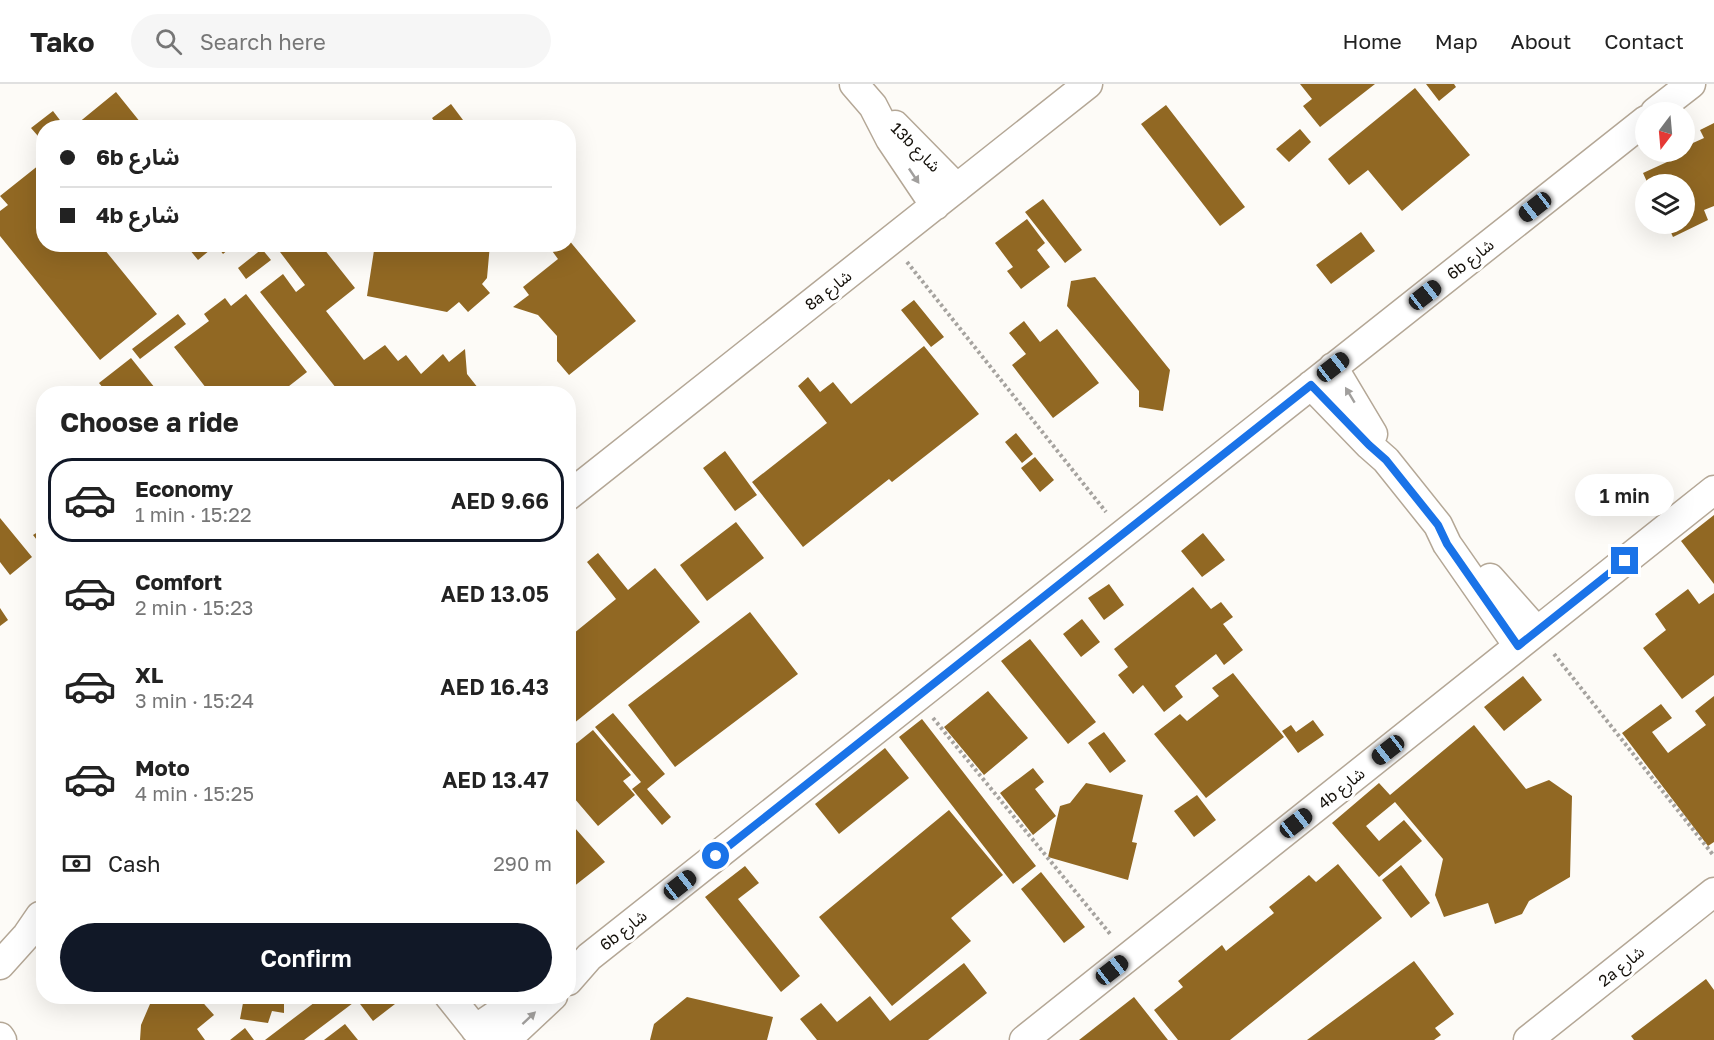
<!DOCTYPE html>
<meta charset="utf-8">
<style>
body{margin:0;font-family:"Golos Text","Noto Sans Arabic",sans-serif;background:#f6f6f6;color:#222;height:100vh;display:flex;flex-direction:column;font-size:22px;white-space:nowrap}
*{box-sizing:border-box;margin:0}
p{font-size:20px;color:#767676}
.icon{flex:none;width:33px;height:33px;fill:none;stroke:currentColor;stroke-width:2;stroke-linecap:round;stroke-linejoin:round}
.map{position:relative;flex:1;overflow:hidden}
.drawer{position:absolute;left:36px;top:302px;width:540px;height:618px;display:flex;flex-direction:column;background:#fff;border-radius:24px;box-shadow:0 6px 24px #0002}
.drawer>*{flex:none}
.top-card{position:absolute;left:36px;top:36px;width:540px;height:132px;border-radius:24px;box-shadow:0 6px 24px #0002;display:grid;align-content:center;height:132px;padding:0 24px;background:#fff}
.needle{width:39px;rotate:196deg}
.fabs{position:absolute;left:1635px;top:18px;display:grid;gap:12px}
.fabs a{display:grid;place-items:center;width:60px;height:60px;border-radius:50%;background:#fff;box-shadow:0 6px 24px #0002;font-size:30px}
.end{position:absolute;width:27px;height:27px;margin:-14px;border:8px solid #1a73e8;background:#fff;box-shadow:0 0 0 3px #fff}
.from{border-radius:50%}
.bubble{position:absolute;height:42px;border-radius:21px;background:#fff;box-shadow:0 6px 24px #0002;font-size:20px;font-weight:600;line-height:42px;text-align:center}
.car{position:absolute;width:18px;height:36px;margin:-18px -9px;border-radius:8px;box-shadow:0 0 4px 2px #0007;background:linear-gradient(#222 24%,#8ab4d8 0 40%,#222 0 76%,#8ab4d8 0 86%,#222 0)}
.top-card b{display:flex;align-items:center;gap:21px;height:57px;font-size:22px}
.top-card b+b{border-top:2px solid #e0e0e0}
.top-card i{width:15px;height:15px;background:#222}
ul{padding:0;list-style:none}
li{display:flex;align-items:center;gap:18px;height:84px;margin:0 12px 9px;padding:0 12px;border:3px solid transparent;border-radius:24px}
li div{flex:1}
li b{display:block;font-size:22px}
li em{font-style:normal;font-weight:600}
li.current{border-color:#111827}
li>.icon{width:54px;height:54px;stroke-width:1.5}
h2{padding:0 24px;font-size:27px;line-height:72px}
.pay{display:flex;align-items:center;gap:15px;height:66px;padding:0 24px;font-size:22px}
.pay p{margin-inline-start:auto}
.button{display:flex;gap:12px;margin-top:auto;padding:12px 24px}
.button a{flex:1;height:69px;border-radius:36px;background:#111827;color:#fff;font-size:24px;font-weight:600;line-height:69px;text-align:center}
header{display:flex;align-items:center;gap:36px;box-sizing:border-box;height:84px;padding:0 30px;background:#fff;border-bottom:2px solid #e0e0e0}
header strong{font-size:28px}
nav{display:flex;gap:33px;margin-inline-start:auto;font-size:21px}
.search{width:420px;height:54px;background:#f6f6f6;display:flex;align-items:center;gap:15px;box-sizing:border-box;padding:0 21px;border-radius:33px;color:#767676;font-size:22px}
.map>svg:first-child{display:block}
.building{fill:#916823}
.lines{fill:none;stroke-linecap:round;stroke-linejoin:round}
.street-casing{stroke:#b4a796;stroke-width:31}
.path{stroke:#a6a39f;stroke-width:4;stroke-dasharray:3 3;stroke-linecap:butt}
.street{stroke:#fff;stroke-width:28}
.oneway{fill:#a19f9d}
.route{stroke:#1a73e8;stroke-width:8}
.labels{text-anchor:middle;stroke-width:6;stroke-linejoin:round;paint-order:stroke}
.street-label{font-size:16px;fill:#14100a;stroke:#fff}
</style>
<header>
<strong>Tako</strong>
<div class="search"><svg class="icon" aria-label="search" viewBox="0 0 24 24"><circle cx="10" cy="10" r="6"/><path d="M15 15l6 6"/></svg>Search here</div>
<nav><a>Home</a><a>Map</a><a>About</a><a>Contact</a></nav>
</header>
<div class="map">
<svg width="1714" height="956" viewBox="0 0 1714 956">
<rect width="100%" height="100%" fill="#fdfbf7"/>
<!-- building -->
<path class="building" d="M 1300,0 L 1375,0 L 1320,43 L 1303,22 L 1312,15 Z
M 1426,0 L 1454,0 L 1456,3 L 1439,17 Z
M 1415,4 L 1470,71 L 1402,127 L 1368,86 L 1349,101 L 1328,75 Z
M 116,8 L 145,44 L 72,44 Z
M 451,20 L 469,44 L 439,44 L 432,34 Z
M 1166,21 L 1245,123 L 1220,142 L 1141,40 Z
M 53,27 L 66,44 L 44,44 L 44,59 L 31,44 Z
M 1714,39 L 1714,122 L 1704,126 L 1708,136 L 1673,153 L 1667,140 L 1684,140 L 1684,100 L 1648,100 L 1643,89 L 1678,73 L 1676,68 L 1684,68 L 1684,63 L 1704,54 L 1700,46 Z
M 1300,45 L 1311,58 L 1289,78 L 1276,65 Z
M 44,77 L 44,160 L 100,160 L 157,230 L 100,276 L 0,152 L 0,127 L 8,121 L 0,112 Z
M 1043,115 L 1082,166 L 1065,179 L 1025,128 Z
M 1027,135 L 1045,159 L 1037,166 L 1050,183 L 1021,205 L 1007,187 L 1013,183 L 995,159 Z
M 1361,148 L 1375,167 L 1331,200 L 1316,181 Z
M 568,155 L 636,237 L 569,291 L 557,277 L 557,252 L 538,231 L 513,223 L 529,211 L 523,203 L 558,175 L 547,160 L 568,160 Z
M 185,160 L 235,160 L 223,170 L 216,161 L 198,176 Z
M 281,160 L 320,160 L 355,204 L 326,227 L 364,276 L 385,261 L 398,277 L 406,271 L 421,290 L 443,270 L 449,278 L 465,265 L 467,290 L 482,309 L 340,309 L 260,208 L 283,190 L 296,208 L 305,201 L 277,164 Z
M 375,160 L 490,160 L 487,194 L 482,200 L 490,209 L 468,228 L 459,218 L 447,228 L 367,212 Z
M 262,165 L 271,176 L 246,195 L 238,184 Z
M 1095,193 L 1170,286 L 1163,327 L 1139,323 L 1139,307 L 1067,222 L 1071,197 Z
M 246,210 L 307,288 L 284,306 L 287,309 L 210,309 L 174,263 L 209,237 L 204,230 L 225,214 L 231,222 Z
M 914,216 L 944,253 L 931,263 L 901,226 Z
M 178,230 L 186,240 L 140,275 L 132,265 Z
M 1024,237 L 1040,258 L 1057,245 L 1099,299 L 1053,334 L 1012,281 L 1026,270 L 1009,249 Z
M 924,262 L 979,330 L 892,398 L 889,395 L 803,463 L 752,398 L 827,339 L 798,302 L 808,293 L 820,308 L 833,298 L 851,320 Z
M 131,274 L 159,309 L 107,309 L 99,299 Z
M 1016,349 L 1033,370 L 1022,379 L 1005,358 Z
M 725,367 L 757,411 L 735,427 L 703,384 Z
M 1035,373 L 1054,396 L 1040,408 L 1021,384 Z
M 1714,431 L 1714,500 L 1681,457 Z
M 0,434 L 32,473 L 10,491 L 0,478 Z
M 736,438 L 764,474 L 707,517 L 680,481 Z
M 44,444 L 44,465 L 33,451 Z
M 1203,449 L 1225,476 L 1202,493 L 1181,467 Z
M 598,469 L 628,506 L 655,484 L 700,538 L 568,644 L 568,554 L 616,515 L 587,478 Z
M 1109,500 L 1124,521 L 1104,536 L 1088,514 Z
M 1193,503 L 1211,525 L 1221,518 L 1233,533 L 1223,540 L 1243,566 L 1224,581 L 1216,570 L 1175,602 L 1183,613 L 1164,628 L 1143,601 L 1133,610 L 1118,591 L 1128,583 L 1114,565 Z
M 1688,505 L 1699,520 L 1714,509 L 1714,591 L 1682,615 L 1643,564 L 1666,546 L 1655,530 Z
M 0,524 L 8,536 L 0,542 Z
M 750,528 L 798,590 L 675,683 L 628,621 Z
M 1082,535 L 1100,558 L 1081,573 L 1063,550 Z
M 1030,555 L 1096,638 L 1068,660 L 1001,577 Z
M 1233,589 L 1284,653 L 1206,714 L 1154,650 L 1180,630 L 1187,637 L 1219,612 L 1212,604 Z
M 1523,592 L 1542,616 L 1504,647 L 1484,623 Z
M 988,607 L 1028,654 L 984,691 L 944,643 Z
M 1714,612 L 1714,758 L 1708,762 L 1622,649 L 1661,620 L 1672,634 L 1652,648 L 1668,669 L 1706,641 L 1695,627 Z
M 613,629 L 665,690 L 647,705 L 671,733 L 662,741 L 632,705 L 641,698 L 595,643 Z
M 922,635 L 1036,782 L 1013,800 L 899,653 Z
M 1313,636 L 1324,651 L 1298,669 L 1282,647 L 1291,641 L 1296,648 Z
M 1474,641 L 1526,705 L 1549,696 L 1572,712 L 1570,793 L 1529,817 L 1522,830 L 1495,840 L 1488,819 L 1444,833 L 1435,811 L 1443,775 L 1395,718 L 1366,742 L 1379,757 L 1404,736 L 1422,757 L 1379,793 L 1332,739 L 1379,699 L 1390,711 Z
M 593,646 L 631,691 L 623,697 L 635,711 L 598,742 L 568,707 L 568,666 Z
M 1104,648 L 1126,677 L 1110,689 L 1088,659 Z
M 885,664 L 909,694 L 839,750 L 815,720 Z
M 1033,684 L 1044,698 L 1035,705 L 1056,732 L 1033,751 L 1000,709 Z
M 1086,699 L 1143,711 L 1132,758 L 1137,759 L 1128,796 L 1048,773 L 1060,722 L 1070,719 Z
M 1197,711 L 1216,736 L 1194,753 L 1174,727 Z
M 949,726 L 1003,791 L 951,834 L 971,857 L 892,922 L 819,833 Z
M 568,736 L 605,778 L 568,807 Z
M 1338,780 L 1382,834 L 1230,956 L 1178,956 L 1154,926 L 1183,903 L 1178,897 L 1222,861 L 1226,867 L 1274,829 L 1269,823 L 1309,791 L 1316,798 Z
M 1401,781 L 1430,819 L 1411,834 L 1382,796 Z
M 745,782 L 759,799 L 738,815 L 800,892 L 781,908 L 705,813 Z
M 1041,788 L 1085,843 L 1064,859 L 1021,805 Z
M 1414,877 L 1454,930 L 1435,944 L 1441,951 L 1434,956 L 1307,956 Z
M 964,879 L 987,909 L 928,956 L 817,956 L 800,935 L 821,919 L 837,938 L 870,912 L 890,937 Z
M 1706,895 L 1714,906 L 1714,956 L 1634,956 L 1631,952 Z
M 159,912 L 197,912 L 214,931 L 197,945 L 205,956 L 140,956 L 141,941 L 150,920 Z
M 291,912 L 284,917 L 284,929 L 272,927 L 268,939 L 240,935 L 243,919 L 221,913 Z
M 323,912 L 388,912 L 395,920 L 373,937 L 357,916 L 304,956 L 265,956 Z
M 687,913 L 773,933 L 767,956 L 650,956 L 654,940 Z
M 1134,913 L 1168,956 L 1079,956 Z
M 345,940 L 358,956 L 324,956 Z
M 245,944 L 254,956 L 230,956 Z"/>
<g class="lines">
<defs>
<path id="street" d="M 854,0 L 873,22 L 890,55 L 935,122
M 1655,28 L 1691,0
M 895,41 L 957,104
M 1333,283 L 1373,350
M 1311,301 L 1369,361 L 1386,376 L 1438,441 L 1447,460 L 1518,562
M 568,412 L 1088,0
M 1490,494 L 1537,547
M 0,881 L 27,851 L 40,832
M 568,897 L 589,873 L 1646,36
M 449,912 L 484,956
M 475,945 L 524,912
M 0,953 L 2,956
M 506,956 L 553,912
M 1024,956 L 1714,406
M 1528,956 L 1714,808"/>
</defs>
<!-- street casing -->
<use href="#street" class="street-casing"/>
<!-- path -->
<path class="path" d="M 907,178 L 1106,428
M 1554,570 L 1714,772
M 933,634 L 1111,851"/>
<!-- street -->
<use href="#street" class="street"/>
</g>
<!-- one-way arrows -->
<defs><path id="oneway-solid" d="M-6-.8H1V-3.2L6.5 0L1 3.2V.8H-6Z" transform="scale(1.5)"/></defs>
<g class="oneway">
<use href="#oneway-solid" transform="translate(914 92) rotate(56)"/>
<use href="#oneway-solid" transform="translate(1350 311) rotate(-121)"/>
<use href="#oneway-solid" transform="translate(529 934) rotate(-43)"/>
</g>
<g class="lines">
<!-- route -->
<path class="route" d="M 716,772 L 1311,301 L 1369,361 L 1386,376 L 1438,441 L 1447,460 L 1518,562 L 1625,477"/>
</g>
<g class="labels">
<!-- street labels -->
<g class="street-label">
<text transform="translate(916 63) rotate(45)" y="6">13b شارع</text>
<text transform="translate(1470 175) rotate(-38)" y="6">6b شارع</text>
<text transform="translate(828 206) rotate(-38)" y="6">8a شارع</text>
<text transform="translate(1341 704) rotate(-39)" y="6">4b شارع</text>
<text transform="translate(623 846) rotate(-38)" y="6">6b شارع</text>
<text transform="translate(1621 882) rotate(-39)" y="6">2a شارع</text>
</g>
</g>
</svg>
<div class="fabs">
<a><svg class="needle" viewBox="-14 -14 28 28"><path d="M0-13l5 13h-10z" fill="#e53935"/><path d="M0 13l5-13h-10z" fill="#767676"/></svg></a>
<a><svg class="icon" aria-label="layers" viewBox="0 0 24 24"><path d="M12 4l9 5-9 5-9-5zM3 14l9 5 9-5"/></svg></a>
</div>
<i class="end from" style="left:716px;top:772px"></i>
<i class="end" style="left:1625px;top:477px"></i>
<div class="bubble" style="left:1575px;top:390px;width:99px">1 min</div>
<i class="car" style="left:1535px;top:123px;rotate:232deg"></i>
<i class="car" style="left:1425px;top:211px;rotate:52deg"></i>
<i class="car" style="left:1333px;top:283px;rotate:52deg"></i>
<i class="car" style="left:1388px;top:666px;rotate:232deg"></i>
<i class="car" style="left:1296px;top:739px;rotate:52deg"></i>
<i class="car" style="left:680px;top:801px;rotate:52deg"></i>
<i class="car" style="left:1112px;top:886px;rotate:52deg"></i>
<div class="top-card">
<b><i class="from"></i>6b شارع</b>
<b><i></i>4b شارع</b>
</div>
<section class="drawer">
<h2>Choose a ride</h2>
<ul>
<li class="current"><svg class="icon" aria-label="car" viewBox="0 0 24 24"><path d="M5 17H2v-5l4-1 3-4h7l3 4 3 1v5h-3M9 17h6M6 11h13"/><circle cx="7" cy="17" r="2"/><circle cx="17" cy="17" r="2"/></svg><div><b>Economy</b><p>1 min · 15:22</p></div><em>AED 9.66</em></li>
<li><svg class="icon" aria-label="car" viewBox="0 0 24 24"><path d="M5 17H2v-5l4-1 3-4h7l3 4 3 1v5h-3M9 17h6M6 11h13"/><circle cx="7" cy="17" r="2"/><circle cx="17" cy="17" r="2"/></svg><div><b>Comfort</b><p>2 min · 15:23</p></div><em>AED 13.05</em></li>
<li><svg class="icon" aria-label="car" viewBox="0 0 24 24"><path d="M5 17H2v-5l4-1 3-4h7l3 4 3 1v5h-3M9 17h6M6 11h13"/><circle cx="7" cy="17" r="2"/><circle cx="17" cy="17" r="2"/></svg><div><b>XL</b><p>3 min · 15:24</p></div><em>AED 16.43</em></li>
<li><svg class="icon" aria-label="car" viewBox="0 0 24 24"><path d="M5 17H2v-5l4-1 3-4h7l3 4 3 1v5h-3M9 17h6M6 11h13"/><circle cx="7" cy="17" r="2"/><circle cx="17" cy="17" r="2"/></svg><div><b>Moto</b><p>4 min · 15:25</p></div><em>AED 13.47</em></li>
</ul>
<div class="pay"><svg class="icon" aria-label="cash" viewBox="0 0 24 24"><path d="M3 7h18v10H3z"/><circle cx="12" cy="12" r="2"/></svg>Cash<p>290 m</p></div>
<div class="button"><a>Confirm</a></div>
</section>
</div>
